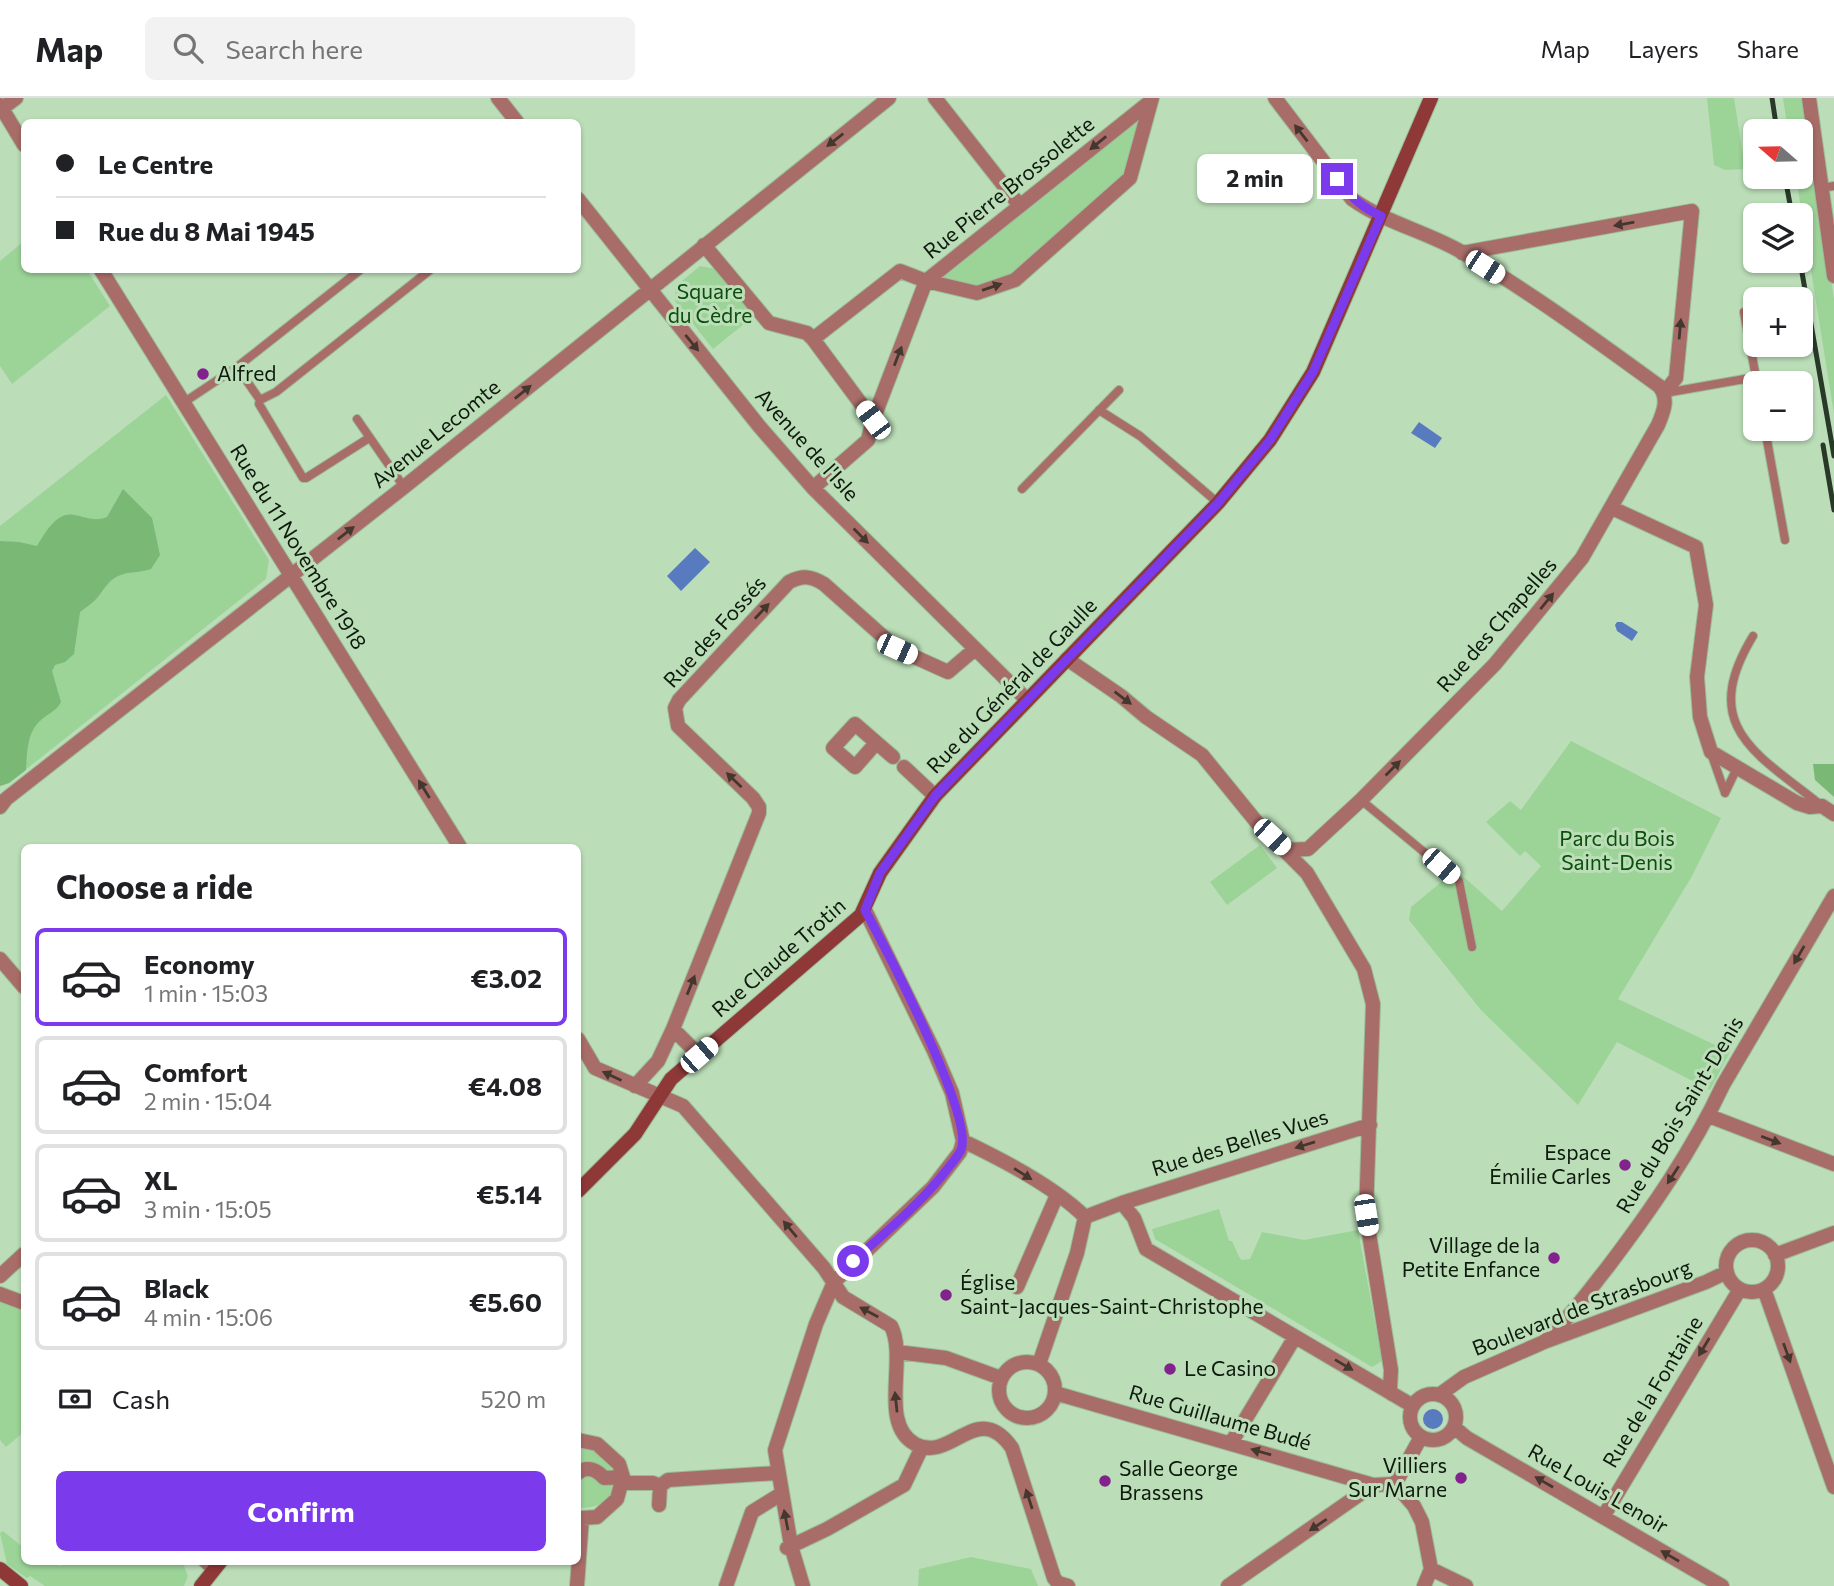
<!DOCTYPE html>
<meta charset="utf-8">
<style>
body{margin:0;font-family:Commissioner,sans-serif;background:#f2f2f2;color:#202124;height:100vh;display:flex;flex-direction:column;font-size:26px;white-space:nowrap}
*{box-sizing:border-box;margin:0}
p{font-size:23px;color:#757577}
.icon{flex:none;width:38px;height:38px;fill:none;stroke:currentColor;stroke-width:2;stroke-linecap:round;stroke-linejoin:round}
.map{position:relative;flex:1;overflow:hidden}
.side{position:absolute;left:21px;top:746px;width:560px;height:721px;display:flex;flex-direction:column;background:#fff;border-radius:10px;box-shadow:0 2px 5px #0004}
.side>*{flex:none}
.banner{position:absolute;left:21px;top:21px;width:560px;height:154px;border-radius:10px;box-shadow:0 2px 5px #0004;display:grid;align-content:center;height:154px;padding:0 35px;background:#fff}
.needle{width:46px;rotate:290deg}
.fabs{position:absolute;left:1743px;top:21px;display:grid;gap:14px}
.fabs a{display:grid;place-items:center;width:70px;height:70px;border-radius:10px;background:#fff;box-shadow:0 2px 5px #0004;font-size:35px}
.end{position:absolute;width:32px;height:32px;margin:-16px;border:9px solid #7c3aed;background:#fff;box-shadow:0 0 0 4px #fff}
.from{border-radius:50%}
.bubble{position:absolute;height:49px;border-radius:10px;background:#fff;box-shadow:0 2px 5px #0004;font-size:23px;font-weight:700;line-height:49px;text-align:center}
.car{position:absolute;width:21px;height:42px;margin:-21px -10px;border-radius:9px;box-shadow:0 0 5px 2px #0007;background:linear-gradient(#fff 24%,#345 0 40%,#fff 0 76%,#345 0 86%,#fff 0)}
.banner b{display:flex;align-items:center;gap:24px;height:66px;font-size:26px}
.banner b+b{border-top:2px solid #e0e0e0}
.banner i{width:18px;height:18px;background:#202124}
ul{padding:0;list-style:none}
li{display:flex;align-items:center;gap:21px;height:98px;margin:0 14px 10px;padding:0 21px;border:4px solid #e0e0e0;border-radius:10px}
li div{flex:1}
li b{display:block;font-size:26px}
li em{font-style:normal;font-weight:700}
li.active{border-color:#7c3aed}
li>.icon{width:63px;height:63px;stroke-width:1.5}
h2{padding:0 35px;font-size:32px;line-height:84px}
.pay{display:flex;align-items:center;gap:18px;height:77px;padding:0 35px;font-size:26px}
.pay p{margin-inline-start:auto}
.primary-button{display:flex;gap:14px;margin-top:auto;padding:14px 35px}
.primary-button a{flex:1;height:80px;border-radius:10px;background:#7c3aed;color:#fff;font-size:28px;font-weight:700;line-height:80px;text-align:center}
header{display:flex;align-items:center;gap:42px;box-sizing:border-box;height:98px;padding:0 35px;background:#fff;border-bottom:2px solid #e0e0e0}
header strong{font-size:33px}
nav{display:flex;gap:38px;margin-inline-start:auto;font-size:24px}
.search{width:490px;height:63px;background:#f2f2f2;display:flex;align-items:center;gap:18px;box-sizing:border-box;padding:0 24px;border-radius:10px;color:#757577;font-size:26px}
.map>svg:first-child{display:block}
.green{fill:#9cd498}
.forest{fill:#7ab876}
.water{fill:#587bc0}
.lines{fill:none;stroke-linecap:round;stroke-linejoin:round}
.lane-casing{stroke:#9cbb99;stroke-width:10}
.street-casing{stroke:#9cbb99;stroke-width:16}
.secondary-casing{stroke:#9cbb99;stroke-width:16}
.lane{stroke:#a96d69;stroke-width:8}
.street{stroke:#a96d69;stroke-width:14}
.secondary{stroke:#8e3838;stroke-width:14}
.rail{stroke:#293928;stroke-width:5}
.oneway{fill:#44372d}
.route{stroke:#7c3aed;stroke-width:9}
.poi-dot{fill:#81228d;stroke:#bbdeb8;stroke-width:2.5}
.labels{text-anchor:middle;stroke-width:6;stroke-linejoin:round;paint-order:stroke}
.street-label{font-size:21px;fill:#0e1a0d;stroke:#bbdeb8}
.park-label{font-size:21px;fill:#0c4f0d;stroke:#bbdeb8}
.poi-label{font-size:21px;fill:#0e1a0d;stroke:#bbdeb8;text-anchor:start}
</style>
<header>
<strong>Map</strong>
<div class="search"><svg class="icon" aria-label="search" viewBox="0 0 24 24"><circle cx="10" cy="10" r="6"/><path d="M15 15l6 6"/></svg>Search here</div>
<nav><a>Map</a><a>Layers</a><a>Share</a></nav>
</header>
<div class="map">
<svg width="1834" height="1488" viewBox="0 0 1834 1488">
<rect width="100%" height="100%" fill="#bbdeb8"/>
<!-- green -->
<path class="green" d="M 1707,0 L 1734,0 L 1745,71 L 1725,72 L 1714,67 Z
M 1783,0 L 1803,0 L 1834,201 L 1834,316 L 1796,79 L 1801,79 L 1801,33 L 1788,33 Z
M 1151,3 L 1130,80 L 1015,182 L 977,195 L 926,183 Z
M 24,143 L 24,172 L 87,172 L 110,208 L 12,286 L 0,268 L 0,163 Z
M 700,168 L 717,171 L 754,218 L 713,251 L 675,203 L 676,188 Z
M 166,297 L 269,462 L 266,481 L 9,685 L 0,688 L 0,428 Z
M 1571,643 L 1721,720 L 1692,778 L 1618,901 L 1730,954 L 1710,992 L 1617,944 L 1578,1007 L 1481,912 L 1409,822 L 1411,809 L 1456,772 L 1502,813 L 1541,768 L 1525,753 L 1520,758 L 1486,724 L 1510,703 L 1521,712 Z
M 1260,747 L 1277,770 L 1227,807 L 1210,784 Z
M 1219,1111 L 1229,1143 L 1232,1143 L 1239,1159 L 1242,1162 L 1250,1161 L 1262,1134 L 1304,1142 L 1358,1132 L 1382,1263 L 1372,1269 L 1155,1141 L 1152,1131 Z
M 0,1192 L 24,1200 L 24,1334 L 6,1349 L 0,1342 Z
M 579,1348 C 636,1359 617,1417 578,1409 L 578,1349 Z
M 3,1433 L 24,1450 L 24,1463 L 46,1463 L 60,1468 L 66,1463 L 182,1463 L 188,1478 L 184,1488 L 45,1488 L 30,1478 L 27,1480 L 7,1466 L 0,1435 Z
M 971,1459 L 1031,1471 L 1038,1488 L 918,1488 L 919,1471 Z"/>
<!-- forest -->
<path class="forest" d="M 123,391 L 152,420 L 160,457 L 151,471 C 140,475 129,473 118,478 C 108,483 104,491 98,499 C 93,505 86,509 80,514 L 74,556 L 65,564 L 55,567 L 52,573 L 61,604 C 57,613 47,616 40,623 C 27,634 27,656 26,672 L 9,685 L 0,688 L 0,443 L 19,444 L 37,448 C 45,435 57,413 74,417 C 87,419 94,424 107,419 Z
M 1813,666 L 1834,666 L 1834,699 L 1815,682 Z"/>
<!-- water -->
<path class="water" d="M 1419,324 L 1442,340 L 1435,350 L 1411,335 Z
M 695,450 L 710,464 L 681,493 L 667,478 Z
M 1617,524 L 1622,524 L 1638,534 L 1632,543 L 1617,533 L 1615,527 Z
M1423 1321a10 10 0 1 1 20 0a10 10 0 1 1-20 0Z"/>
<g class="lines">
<defs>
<path id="lane" d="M 1822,90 L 1834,88
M 1744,214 L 1757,285
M 237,269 L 260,302 L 259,306 L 303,380 L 306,380 L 369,340
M 1665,295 L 1756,279
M 260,302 L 276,294 L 430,172
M 183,305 L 237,269 L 360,172
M 1099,312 L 1140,338 L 1218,405
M 357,321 L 404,389
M 1765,331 L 1785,442
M 1022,391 L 1119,292
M 1753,538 C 1698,629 1756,655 1822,708
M 1711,655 L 1725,695
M 1725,695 L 1737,670
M 1361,702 L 1459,783 L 1472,849
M 201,1463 L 212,1473"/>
<path id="street" d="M 498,0 L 517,24
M 935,0 L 1020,108
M 1275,0 L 1352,101 C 1384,124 1424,133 1458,152 C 1528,192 1594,241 1659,288 C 1669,300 1664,313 1658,327 L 1582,460 L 1495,566 L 1361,702 L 1308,751 L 1286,752
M 1809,0 L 1834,178
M 0,7 L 24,47
M 0,12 L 16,0
M 578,101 L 759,328 L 813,390 L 1027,602
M 704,147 L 769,225 L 807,235 L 813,241 L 873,322
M 1462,155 L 1692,113 L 1676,280 L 1664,295
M 101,172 L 460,749
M 813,241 L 900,173 L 926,183 L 977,195 L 1015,182 L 1130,80 L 1152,0
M 813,390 L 868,342 L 873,322 L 926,183 L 1151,3
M 1612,410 L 1696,449 L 1706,507 L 1697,579 L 1700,619 L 1711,654 L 1797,705 L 1810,709 L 1822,708 L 1834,716
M 1067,561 L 1121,598 L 1146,619 L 1202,657 L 1259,727 L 1307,775 L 1364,871 L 1373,906 L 1366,1117 L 1391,1272 L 1390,1291 L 1392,1296
M 876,645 L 855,669 L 833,650 L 855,626 L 893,659
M 904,669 L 935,698
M 0,709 L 6,701 L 404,389 L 889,0
M 0,861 L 24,889
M 673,931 L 699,957
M 578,941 L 595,970 L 683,1008 L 824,1170 L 843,1199 L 891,1228 C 908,1261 878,1325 915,1346 C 951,1366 977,1300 1012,1350 L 1054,1480 L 1058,1485 L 1068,1488
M 635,988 L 658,963 L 673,931 L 759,715 L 759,709 L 753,700 L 678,628 L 675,610 L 679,602 L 789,484 C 803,477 811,478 824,486 L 897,551 L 948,574 L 975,551
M 1709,1018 L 1834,1066
M 963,1043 C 1001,1061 1056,1090 1085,1119 L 1122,1105 L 1134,1120 L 1146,1151 L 1413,1308
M 1122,1105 L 1370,1027
M1726 1168a26 26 0 1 1 52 0a26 26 0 1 1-52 0Z
M 1775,1157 L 1834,1135
M 0,1178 L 24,1156
M 1017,1189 L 1057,1097
M 1764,1191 L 1834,1389
M 0,1196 L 24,1205
M 1544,1244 C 1568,1222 1587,1195 1607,1170 C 1651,1112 1692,1053 1723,987 L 1834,798
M 897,1254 L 946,1260 L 1001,1280
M999 1292a28 28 0 1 1 56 0a28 28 0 1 1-56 0Z
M 1039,1266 L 1077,1155 L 1085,1119
M 1055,1295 L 1373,1387 L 1395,1386 L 1414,1408 L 1422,1424 L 1431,1471 L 1424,1488
M1410 1319a23 23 0 1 1 46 0a23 23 0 1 1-46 0Z
M 1439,1297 L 1464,1279 L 1544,1244 L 1706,1184 L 1727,1174
M 1454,1329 L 1467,1340 L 1722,1488
M 1231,1345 L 1295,1239
M 578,1375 C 587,1367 597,1372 604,1380 L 623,1379
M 623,1385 L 653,1385 L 660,1388
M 1395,1386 L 1421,1339
M 659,1407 L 660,1388 L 668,1382 L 777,1375
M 1603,1419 L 1740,1191
M 787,1450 L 827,1431 L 904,1387 L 922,1349
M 1431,1471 L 1466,1488
M 577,1488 L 582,1420 L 597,1419 L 617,1401 L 623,1379 L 619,1366 L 597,1346 L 578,1342
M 726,1488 L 752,1414 L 781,1396
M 803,1488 L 791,1448 L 775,1352 L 816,1226 L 834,1184 L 933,1089 L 960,1054 L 963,1043 L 952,995 L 934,953 L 865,812
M 1228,1488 L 1373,1387"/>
<path id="secondary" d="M 578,1093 L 635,1036 L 671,981 L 861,817 L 880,775 L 935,698 L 1218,405 L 1270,342 L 1313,274 L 1431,0
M 0,1471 L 21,1488
M 201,1488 L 221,1463"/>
</defs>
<!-- lane casing -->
<use href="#lane" class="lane-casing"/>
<!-- street casing -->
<use href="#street" class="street-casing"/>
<!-- secondary casing -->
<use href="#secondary" class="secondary-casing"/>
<!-- lane -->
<use href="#lane" class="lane"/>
<!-- street -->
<use href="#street" class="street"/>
<!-- secondary -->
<use href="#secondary" class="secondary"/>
<!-- rail -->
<path class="rail" d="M 1772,0 L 1777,33
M 1785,79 L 1792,117
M 1800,163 L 1834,358
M 1823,347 L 1834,412"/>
</g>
<!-- one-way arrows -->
<defs><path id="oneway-solid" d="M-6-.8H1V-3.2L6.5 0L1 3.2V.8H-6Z" transform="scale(1.75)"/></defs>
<g class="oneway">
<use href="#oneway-solid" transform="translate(1301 35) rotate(-128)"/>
<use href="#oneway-solid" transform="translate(835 42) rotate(142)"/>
<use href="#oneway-solid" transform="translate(1098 45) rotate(141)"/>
<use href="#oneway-solid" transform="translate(1624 126) rotate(170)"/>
<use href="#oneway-solid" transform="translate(992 189) rotate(-19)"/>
<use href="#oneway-solid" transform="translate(1680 231) rotate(-85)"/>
<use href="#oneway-solid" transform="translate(692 245) rotate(51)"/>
<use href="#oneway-solid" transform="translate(898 258) rotate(-69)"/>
<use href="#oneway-solid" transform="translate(523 294) rotate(-39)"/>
<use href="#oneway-solid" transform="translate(346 435) rotate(-38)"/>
<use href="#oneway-solid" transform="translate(861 438) rotate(45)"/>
<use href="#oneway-solid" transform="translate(1547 503) rotate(-51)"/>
<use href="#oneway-solid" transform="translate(762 513) rotate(-47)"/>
<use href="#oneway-solid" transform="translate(1123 600) rotate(37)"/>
<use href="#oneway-solid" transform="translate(1393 670) rotate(-45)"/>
<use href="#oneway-solid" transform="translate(734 682) rotate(-136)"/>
<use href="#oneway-solid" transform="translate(424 691) rotate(-122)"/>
<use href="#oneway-solid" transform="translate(1799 857) rotate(120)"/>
<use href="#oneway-solid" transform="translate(691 887) rotate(-68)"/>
<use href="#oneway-solid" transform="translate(612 978) rotate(-155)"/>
<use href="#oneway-solid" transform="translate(1771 1042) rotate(21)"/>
<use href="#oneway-solid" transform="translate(1305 1047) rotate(163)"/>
<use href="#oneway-solid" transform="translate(1023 1076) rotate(32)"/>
<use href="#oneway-solid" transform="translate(1673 1077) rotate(123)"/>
<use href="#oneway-solid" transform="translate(790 1131) rotate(-130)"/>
<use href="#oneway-solid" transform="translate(869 1214) rotate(-152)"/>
<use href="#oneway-solid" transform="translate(1704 1249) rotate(121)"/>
<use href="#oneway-solid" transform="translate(1787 1255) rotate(70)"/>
<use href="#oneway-solid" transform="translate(1344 1267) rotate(31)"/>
<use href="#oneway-solid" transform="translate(896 1304) rotate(-96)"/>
<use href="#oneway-solid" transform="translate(1261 1354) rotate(-164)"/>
<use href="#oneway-solid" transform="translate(1544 1384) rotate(-150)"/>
<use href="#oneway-solid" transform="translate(1029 1401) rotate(-108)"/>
<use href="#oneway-solid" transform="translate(786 1422) rotate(-101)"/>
<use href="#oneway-solid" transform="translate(1318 1427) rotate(146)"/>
<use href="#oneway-solid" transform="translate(1670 1458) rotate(-150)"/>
</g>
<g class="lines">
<!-- route -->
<path class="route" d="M 853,1163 C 885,1135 919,1107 945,1074 C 950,1067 957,1060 961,1052 C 975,1020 885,849 865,812 L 880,775 L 935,698 L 1218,405 L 1270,342 L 1313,274 L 1381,118 C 1361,109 1350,98 1337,81"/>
</g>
<!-- markers -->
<g class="poi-dot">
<circle cx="203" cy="276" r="7"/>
<circle cx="1625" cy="1067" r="7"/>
<circle cx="1554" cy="1160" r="7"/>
<circle cx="946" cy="1197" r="7"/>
<circle cx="1170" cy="1271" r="7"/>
<circle cx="1461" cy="1380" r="7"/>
<circle cx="1105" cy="1383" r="7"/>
</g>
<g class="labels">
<!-- street labels -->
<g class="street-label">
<text transform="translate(1009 90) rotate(-39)" y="7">Rue Pierre Brossolette</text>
<text transform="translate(436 336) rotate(-39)" y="7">Avenue Lecomte</text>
<text transform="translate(807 347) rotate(48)" y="7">Avenue de l'Isle</text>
<text transform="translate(298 449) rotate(58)" y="7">Rue du 11 Novembre 1918</text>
<text transform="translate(1497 527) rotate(-49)" y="7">Rue des Chapelles</text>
<text transform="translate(715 534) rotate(-48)" y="7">Rue des Fossés</text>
<text transform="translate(1012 588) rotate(-46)" y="7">Rue du Général de Gaulle</text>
<text transform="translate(779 860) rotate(-41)" y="7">Rue Claude Trotin</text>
<text transform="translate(1680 1017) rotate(-59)" y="7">Rue du Bois Saint-Denis</text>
<text transform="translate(1240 1045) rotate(-17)" y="7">Rue des Belles Vues</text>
<text transform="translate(1582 1210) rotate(-21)" y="7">Boulevard de Strasbourg</text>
<text transform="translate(1653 1294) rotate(-59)" y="7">Rue de la Fontaine</text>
<text transform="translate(1220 1320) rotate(16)" y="7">Rue Guillaume Budé</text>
<text transform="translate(1598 1391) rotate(30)" y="7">Rue Louis Lenoir</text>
</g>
<!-- park labels -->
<g class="park-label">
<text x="710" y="201">Square<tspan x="710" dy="24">du Cèdre</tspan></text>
<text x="1617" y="748">Parc du Bois<tspan x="1617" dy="24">Saint-Denis</tspan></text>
</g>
<!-- poi labels -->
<g class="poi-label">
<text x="217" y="283">Alfred</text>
<text x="1611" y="1062" text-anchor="end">Espace<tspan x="1611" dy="24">Émilie Carles</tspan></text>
<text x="1540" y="1155" text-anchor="end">Village de la<tspan x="1540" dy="24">Petite Enfance</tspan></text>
<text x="960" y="1192">Église<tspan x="960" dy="24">Saint-Jacques-Saint-Christophe</tspan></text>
<text x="1184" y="1278">Le Casino</text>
<text x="1447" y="1375" text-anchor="end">Villiers<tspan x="1447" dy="24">Sur Marne</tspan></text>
<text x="1119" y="1378">Salle George<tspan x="1119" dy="24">Brassens</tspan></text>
</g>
</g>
</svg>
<div class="fabs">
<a><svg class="needle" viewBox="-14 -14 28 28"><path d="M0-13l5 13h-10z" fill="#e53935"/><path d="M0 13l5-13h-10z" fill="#757577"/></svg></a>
<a><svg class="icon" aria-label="layers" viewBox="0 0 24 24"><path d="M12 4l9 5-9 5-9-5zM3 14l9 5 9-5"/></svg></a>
<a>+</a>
<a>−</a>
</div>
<i class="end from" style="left:853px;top:1163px"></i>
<i class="end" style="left:1337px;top:81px"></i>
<div class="bubble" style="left:1197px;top:56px;width:116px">2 min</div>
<i class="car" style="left:1485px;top:169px;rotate:123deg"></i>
<i class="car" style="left:873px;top:322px;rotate:323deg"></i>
<i class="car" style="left:897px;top:551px;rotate:114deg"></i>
<i class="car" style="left:1272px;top:739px;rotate:133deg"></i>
<i class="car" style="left:1441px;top:768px;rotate:131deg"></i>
<i class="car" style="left:699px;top:957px;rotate:49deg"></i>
<i class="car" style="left:1366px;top:1117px;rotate:171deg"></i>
<div class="banner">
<b><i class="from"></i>Le Centre</b>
<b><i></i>Rue du 8 Mai 1945</b>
</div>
<section class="side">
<h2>Choose a ride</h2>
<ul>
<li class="active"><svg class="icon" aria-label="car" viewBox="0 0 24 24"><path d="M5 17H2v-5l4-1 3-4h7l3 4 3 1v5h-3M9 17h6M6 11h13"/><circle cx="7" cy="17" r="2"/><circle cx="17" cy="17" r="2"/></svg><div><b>Economy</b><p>1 min · 15:03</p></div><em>€3.02</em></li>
<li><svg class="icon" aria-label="car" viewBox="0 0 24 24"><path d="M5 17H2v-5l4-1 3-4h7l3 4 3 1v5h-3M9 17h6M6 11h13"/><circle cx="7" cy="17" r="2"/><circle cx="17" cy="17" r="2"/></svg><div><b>Comfort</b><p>2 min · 15:04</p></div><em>€4.08</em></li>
<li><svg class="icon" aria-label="car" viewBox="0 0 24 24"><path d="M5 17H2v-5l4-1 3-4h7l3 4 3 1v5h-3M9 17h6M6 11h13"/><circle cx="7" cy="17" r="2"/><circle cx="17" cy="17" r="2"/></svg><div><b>XL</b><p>3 min · 15:05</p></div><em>€5.14</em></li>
<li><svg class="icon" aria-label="car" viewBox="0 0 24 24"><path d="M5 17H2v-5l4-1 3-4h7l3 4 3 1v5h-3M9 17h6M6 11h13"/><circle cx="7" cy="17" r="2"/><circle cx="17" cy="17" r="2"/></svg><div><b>Black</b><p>4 min · 15:06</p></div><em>€5.60</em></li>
</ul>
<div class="pay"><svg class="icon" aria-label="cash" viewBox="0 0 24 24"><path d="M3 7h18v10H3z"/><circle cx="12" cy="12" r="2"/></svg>Cash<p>520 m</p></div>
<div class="primary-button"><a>Confirm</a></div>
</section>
</div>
